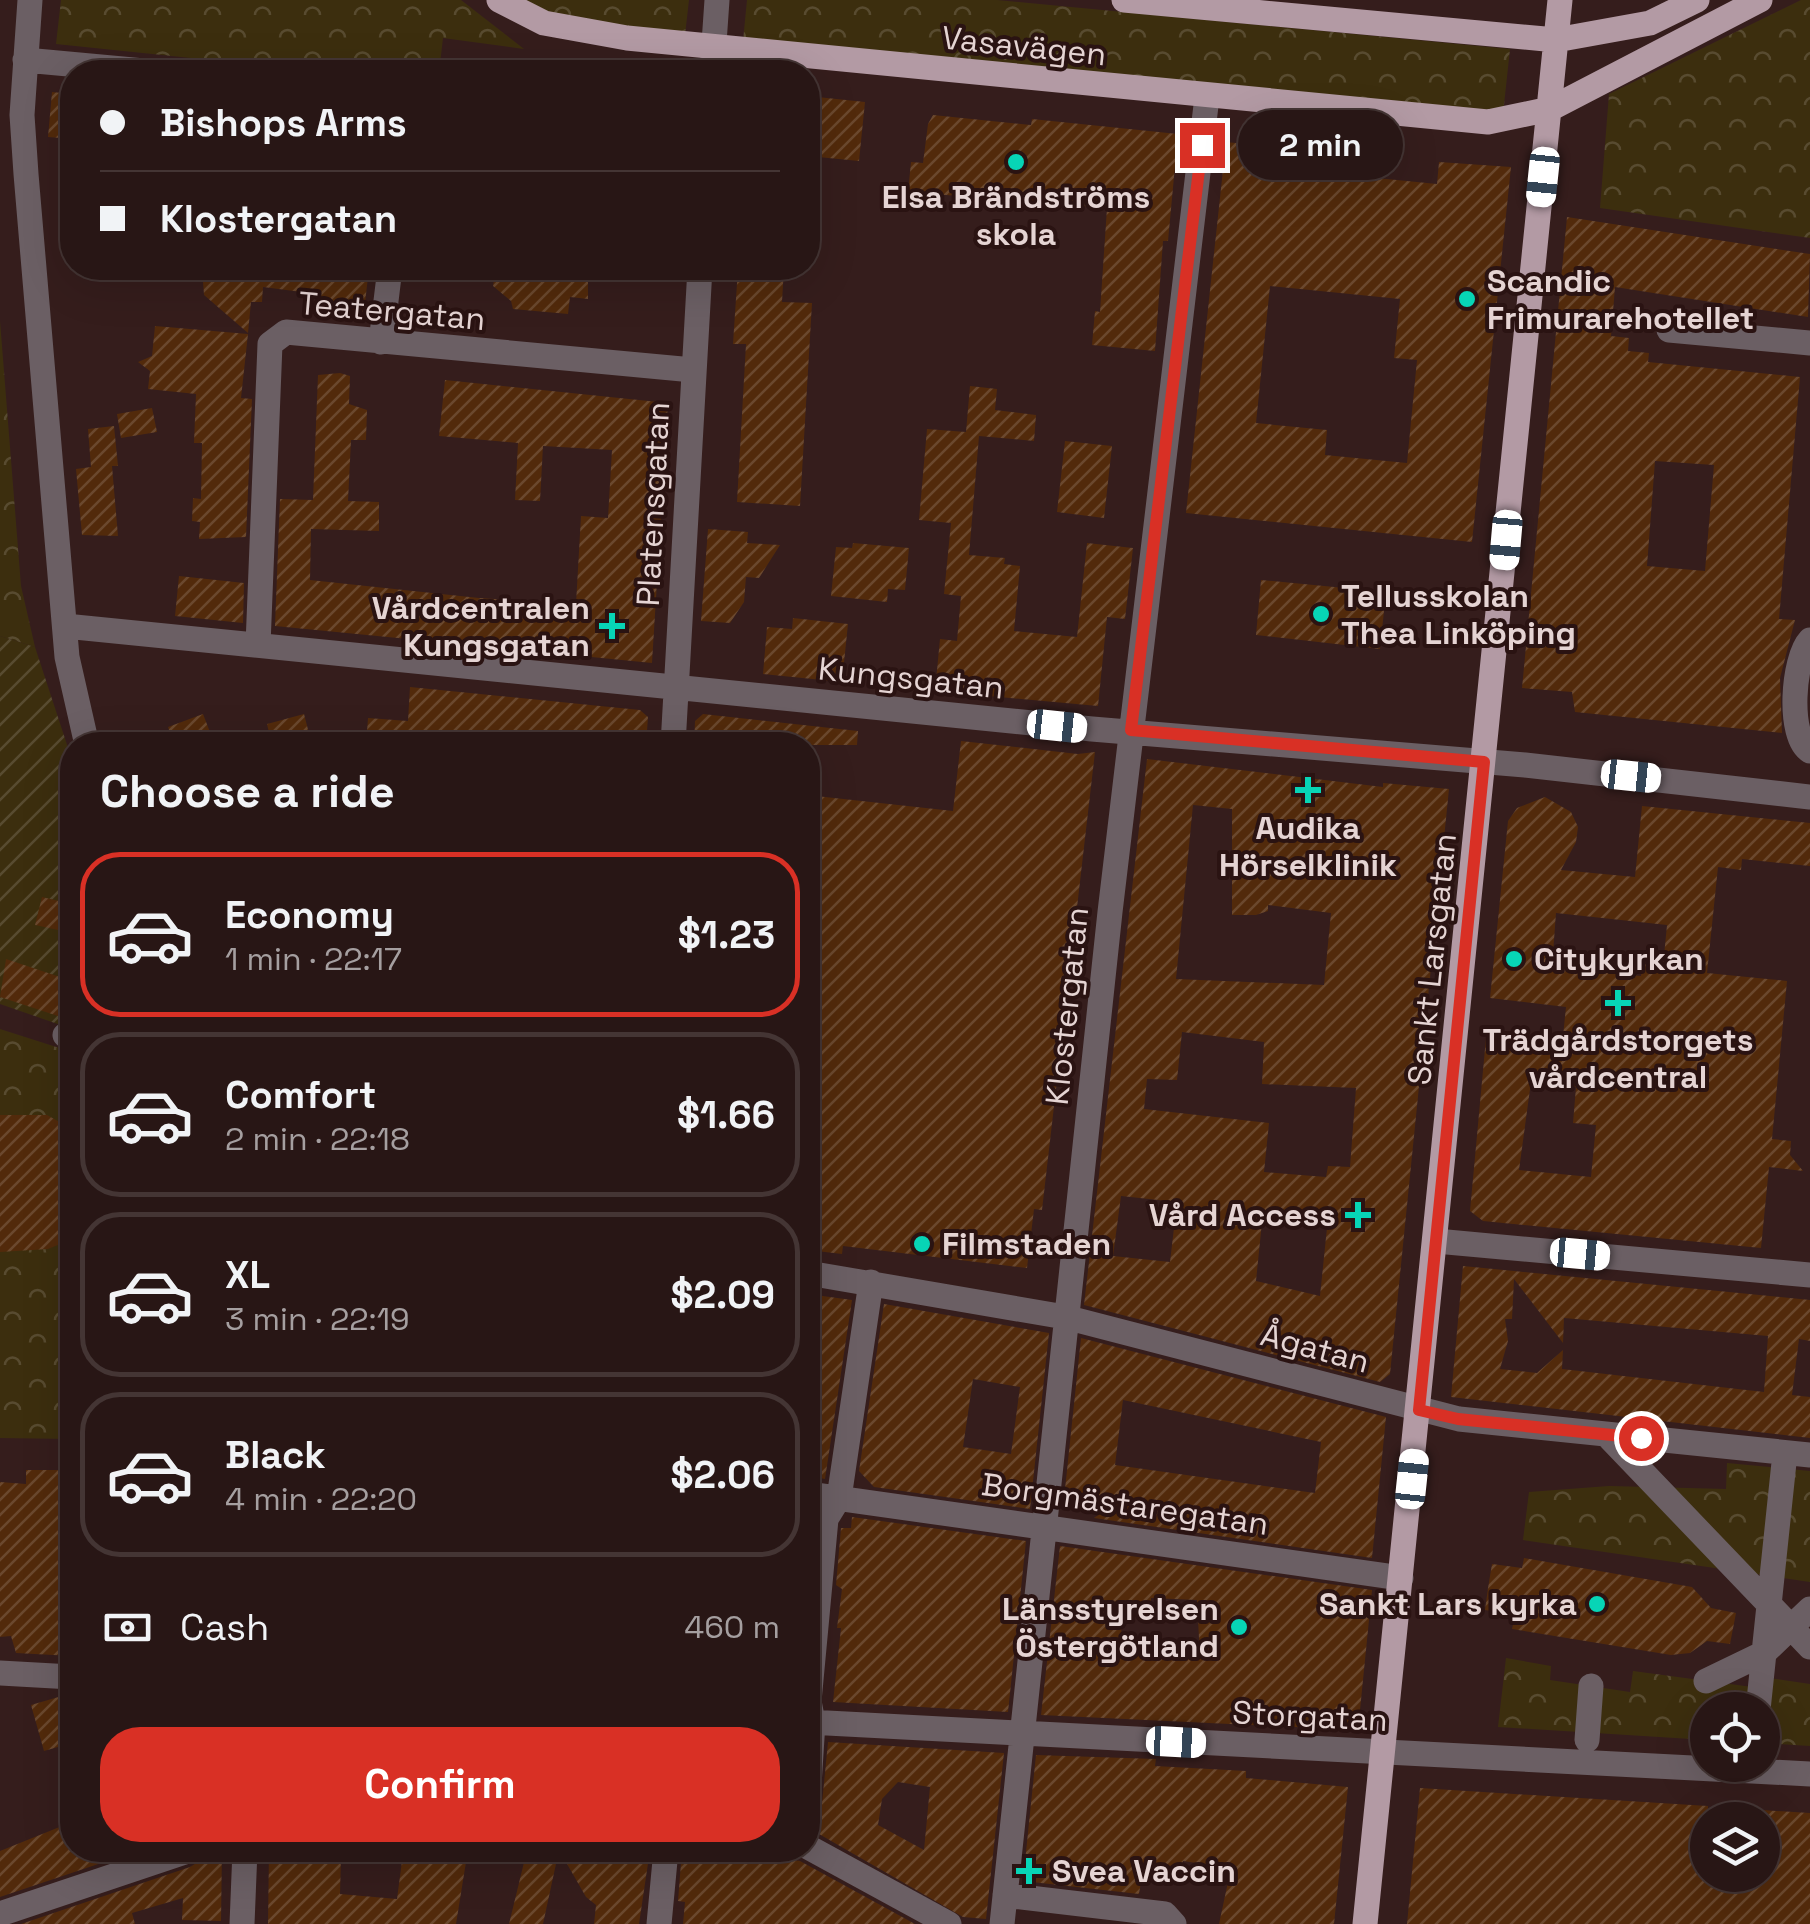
<!DOCTYPE html>
<meta charset="utf-8">
<style>
body{margin:0;font-family:"Space Grotesk",sans-serif;background:#301f1e;color:#f1f3f6;height:100vh;display:flex;flex-direction:column;font-size:38px;white-space:nowrap}
*{box-sizing:border-box;margin:0}
p{font-size:32px;color:#a59fa0}
.icon{flex:none;width:55px;height:55px;fill:none;stroke:currentColor;stroke-width:2;stroke-linecap:round;stroke-linejoin:round}
.map{position:relative;flex:1;overflow:hidden}
.details{position:absolute;left:60px;top:732px;width:760px;height:1130px;display:flex;flex-direction:column;background:#281615;border-radius:40px;box-shadow:0 10px 40px #0002,0 0 0 2px #443534}
.details>*{flex:none}
.guide{position:absolute;left:60px;top:60px;width:760px;height:220px;border-radius:40px;box-shadow:0 10px 40px #0002,0 0 0 2px #443534;display:grid;align-content:center;height:220px;padding:0 40px;background:#281615}
.controls{position:absolute;left:1690px;top:1692px;display:grid;gap:20px}
.controls a{display:grid;place-items:center;width:90px;height:90px;border-radius:50%;background:#281615;box-shadow:0 10px 40px #0002,0 0 0 2px #443534;font-size:50px}
.end{position:absolute;width:45px;height:45px;margin:-22px;border:12px solid #d93025;background:#fff;box-shadow:0 0 0 5px #fff}
.from{border-radius:50%}
.bubble{position:absolute;height:70px;border-radius:35px;background:#281615;box-shadow:0 10px 40px #0002,0 0 0 2px #443534;font-size:32px;font-weight:600;line-height:70px;text-align:center}
.car{position:absolute;width:30px;height:60px;margin:-30px -15px;border-radius:12px;box-shadow:0 0 8px 2px #0007;background:linear-gradient(#fff 24%,#345 0 40%,#fff 0 76%,#345 0 86%,#fff 0)}
.guide b{display:flex;align-items:center;gap:35px;height:95px;font-size:38px}
.guide b+b{border-top:2px solid #443534}
.guide i{width:25px;height:25px;background:#f1f3f6}
ul{padding:0;list-style:none}
li{display:flex;align-items:center;gap:30px;height:165px;margin:0 20px 15px;padding:0 20px;border:5px solid #443534;border-radius:40px}
li div{flex:1}
li b{display:block;font-size:38px}
li em{font-style:normal;font-weight:600}
li.selected{border-color:#d93025}
li>.icon{width:90px;height:90px;stroke-width:1.5}
h2{padding:0 40px;font-size:45px;line-height:120px}
.pay{display:flex;align-items:center;gap:25px;height:110px;padding:0 40px;font-size:38px}
.pay p{margin-inline-start:auto}
.button{display:flex;gap:20px;margin-top:auto;padding:20px 40px}
.button a{flex:1;height:115px;border-radius:40px;background:#d93025;color:#fff;font-size:40px;font-weight:600;line-height:115px;text-align:center}
.map>svg:first-child{display:block}
.park{fill:url(#park-crowns)}
.garden{fill:url(#garden-furrows)}
.building{fill:url(#building-hatch);fill-rule:evenodd}
.lines{fill:none;stroke-linecap:round;stroke-linejoin:round}
.minor{stroke:#6b5f64;stroke-width:25}
.major{stroke:#b39aa4;stroke-width:25}
.route{stroke:#d93025;stroke-width:12}
.poi-dot{fill:#07d5b6;stroke:#2a1312;stroke-width:4}
.labels{text-anchor:middle;stroke-width:8;stroke-linejoin:round;paint-order:stroke}
.street-label{font-size:32px;fill:#e5d4d3;stroke:#2a1312}
.poi-label{font-size:32px;font-weight:bold;fill:#e5d4d3;stroke:#2a1312;text-anchor:start}
</style>
<div class="map">
<svg width="1810" height="1924" viewBox="0 0 1810 1924">
<defs>
<pattern id="park-crowns" width="20" height="18" patternUnits="userSpaceOnUse" patternTransform="scale(2.5)"><rect width="20" height="18" fill="#3c2e0e"/><path d="M2 6a3 3 0 1 1 6 0M12 15a3 3 0 1 1 6 0" fill="none" stroke="#584b30"/></pattern>
<pattern id="garden-furrows" width="10" height="10" patternUnits="userSpaceOnUse" patternTransform="scale(2.5)"><rect width="10" height="10" fill="#3c2e0e"/><path d="M-1 1l2-2M0 10L10 0M9 11l2-2" fill="none" stroke="#584b30"/></pattern>
<pattern id="building-hatch" width="6" height="6" patternUnits="userSpaceOnUse" patternTransform="scale(2.5)"><rect width="6" height="6" fill="#522a0b"/><path d="M-1 1l2-2M0 6l6-6M5 7l2-2" fill="none" stroke="#6b482e"/></pattern>
</defs>
<rect width="100%" height="100%" fill="#351d1c"/>
<!-- park -->
<path class="park" d="M 61,0 L 461,0 L 524,49 L 443,38 L 439,72 L 325,72 L 56,44 Z
M 512,0 L 689,0 L 685,35 L 568,21 Z
M 747,0 L 997,0 L 1510,49 L 1503,114 L 743,41 Z
M 1801,0 L 1810,0 L 1810,238 L 1600,208 L 1609,94 Z
M 0,321 L 21,586 L 35,647 L 0,636 Z
M 0,1029 L 72,1052 L 72,1439 L 0,1438 Z
M 1727,1463 L 1810,1471 L 1810,1582 L 1523,1540 L 1529,1492 L 1609,1486 L 1726,1489 Z
M 1506,1658 L 1551,1666 L 1550,1680 L 1630,1692 L 1633,1671 L 1767,1689 L 1769,1678 L 1810,1684 L 1810,1746 L 1763,1743 L 1762,1710 L 1708,1710 L 1707,1740 L 1498,1727 Z"/>
<!-- garden -->
<path class="garden" d="M 0,636 L 35,647 L 72,760 L 72,1029 L 0,1004 Z"/>
<!-- building -->
<path class="building" d="M 52,92 L 72,94 L 72,139 L 48,137 Z
M 808,96 L 865,102 L 859,161 L 808,156 Z
M 933,115 L 1031,125 L 1032,119 L 1178,134 L 1168,241 L 1163,241 L 1155,351 L 1092,345 L 1095,311 L 1100,312 L 1107,208 L 908,192 L 911,162 L 923,163 L 928,124 Z
M 1226,142 L 1297,149 L 1296,170 L 1437,184 L 1439,162 L 1511,167 L 1472,542 L 1186,513 ZM 1270,286 L 1400,299 L 1394,358 L 1417,360 L 1407,463 L 1325,455 L 1327,430 L 1256,423 Z
M 1567,217 L 1810,254 L 1808,317 L 1615,287 L 1611,336 L 1629,338 L 1628,351 L 1649,353 L 1648,362 L 1800,377 L 1779,619 L 1795,620 L 1780,678 L 1782,733 L 1575,712 L 1572,692 L 1522,688 ZM 1655,461 L 1714,465 L 1705,571 L 1647,566 Z
M 202,268 L 369,268 L 364,312 L 315,307 L 317,294 L 263,287 L 262,302 L 251,302 L 248,333 L 204,295 Z
M 496,268 L 588,268 L 588,299 L 570,297 L 568,314 L 513,309 L 511,301 L 493,286 Z
M 738,268 L 784,268 L 782,302 L 812,303 L 800,506 L 737,502 L 746,344 L 733,344 Z
M 155,326 L 248,334 L 241,398 L 252,399 L 246,537 L 199,539 L 200,522 L 192,521 L 193,498 L 201,499 L 202,443 L 194,443 L 196,394 L 148,389 L 150,371 L 138,362 L 152,356 Z
M 340,373 L 350,376 L 349,404 L 367,410 L 366,440 L 351,440 L 348,501 L 379,502 L 379,531 L 311,529 L 310,580 L 479,598 L 576,604 L 581,516 L 608,518 L 612,450 L 543,446 L 540,501 L 515,500 L 518,443 L 439,436 L 445,380 L 668,403 L 652,663 L 275,626 L 280,499 L 313,500 L 318,375 Z
M 970,386 L 997,389 L 995,410 L 1036,415 L 1034,441 L 979,436 L 969,555 L 1005,558 L 1004,564 L 1020,566 L 1014,631 L 1077,637 L 1087,543 L 1133,548 L 1125,619 L 1107,617 L 1098,706 L 935,691 L 940,639 L 957,641 L 961,596 L 944,594 L 951,523 L 919,520 L 927,429 L 966,432 Z
M 152,408 L 157,432 L 121,438 L 117,414 Z
M 114,426 L 118,466 L 112,466 L 118,536 L 82,535 L 76,469 L 91,467 L 88,429 Z
M 1065,441 L 1112,446 L 1104,518 L 1057,512 Z
M 708,529 L 748,532 L 747,543 L 780,545 L 759,578 L 746,577 L 744,602 L 730,623 L 701,621 Z
M 853,543 L 909,548 L 905,590 L 888,589 L 887,602 L 831,596 L 836,547 L 852,548 Z
M 179,576 L 244,583 L 243,623 L 175,616 Z
M 1261,580 L 1386,592 L 1380,649 L 1256,635 Z
M 793,618 L 848,624 L 842,682 L 763,674 L 767,627 L 792,629 Z
M 410,687 L 640,710 L 648,717 L 646,745 L 366,745 L 368,718 L 408,721 Z
M 203,714 L 215,745 L 174,745 L 168,727 Z
M 304,714 L 312,745 L 272,745 L 267,724 Z
M 703,714 L 858,731 L 857,745 L 694,745 L 695,721 Z
M 961,741 L 1078,754 L 1095,752 L 1042,1210 L 1034,1209 L 1027,1268 L 843,1246 L 842,1254 L 808,1250 L 810,809 L 814,809 L 816,796 L 953,811 Z
M 1147,759 L 1383,787 L 1383,783 L 1449,789 L 1390,1374 L 1380,1382 L 1084,1305 ZM 1193,805 L 1232,809 L 1232,915 L 1256,915 L 1268,911 L 1268,905 L 1331,913 L 1324,985 L 1176,979 ZM 1182,1032 L 1264,1042 L 1262,1084 L 1356,1088 L 1350,1167 L 1328,1166 L 1326,1177 L 1264,1172 L 1269,1123 L 1144,1109 L 1147,1079 L 1177,1080 ZM 1121,1196 L 1177,1202 L 1170,1262 L 1113,1256 ZM 1263,1212 L 1328,1218 L 1320,1296 L 1256,1281 Z
M 1545,797 L 1571,812 L 1578,827 L 1576,842 L 1561,870 L 1635,877 L 1642,806 L 1810,823 L 1810,866 L 1742,859 L 1741,870 L 1718,867 L 1707,973 L 1787,981 L 1772,1139 L 1791,1141 L 1790,1155 L 1803,1171 L 1769,1167 L 1761,1248 L 1483,1221 L 1470,1211 L 1486,1038 L 1562,1046 L 1566,1007 L 1490,998 L 1508,821 L 1517,808 ZM 1556,913 L 1667,925 L 1663,966 L 1642,964 L 1641,976 L 1552,967 ZM 1531,1082 L 1576,1087 L 1573,1123 L 1596,1125 L 1591,1177 L 1519,1170 Z
M 42,897 L 72,904 L 72,933 L 35,925 Z
M 6,959 L 72,981 L 64,1018 L 0,997 Z
M 0,1115 L 47,1115 L 72,1129 L 72,1239 L 48,1249 L 0,1252 Z
M 1463,1266 L 1810,1300 L 1810,1341 L 1799,1339 L 1792,1395 L 1810,1397 L 1810,1438 L 1451,1397 ZM 1514,1279 L 1563,1343 L 1564,1318 L 1768,1336 L 1764,1392 L 1562,1369 L 1563,1350 L 1537,1373 L 1500,1369 L 1508,1341 L 1505,1319 L 1512,1319 Z
M 808,1294 L 852,1300 L 825,1479 L 808,1476 Z
M 884,1304 L 1049,1333 L 1030,1509 L 874,1487 L 859,1471 ZM 973,1379 L 1020,1387 L 1011,1454 L 963,1447 Z
M 1081,1338 L 1386,1417 L 1372,1558 L 1094,1518 L 1101,1513 L 1063,1508 ZM 1123,1400 L 1321,1442 L 1315,1493 L 1115,1465 Z
M 26,1470 L 66,1470 L 66,1476 L 72,1476 L 72,1656 L 16,1653 L 11,1636 L 0,1637 L 0,1482 L 26,1484 Z
M 852,1517 L 1026,1541 L 1008,1712 L 833,1702 L 841,1628 L 837,1628 L 842,1589 L 836,1585 L 841,1528 L 851,1528 Z
M 1060,1546 L 1372,1590 L 1359,1720 L 1338,1729 L 1041,1715 ZM 1151,1598 L 1197,1600 L 1200,1658 L 1136,1655 L 1121,1645 L 1122,1600 L 1151,1604 Z
M 1524,1558 L 1692,1587 L 1711,1608 L 1736,1613 L 1730,1644 L 1707,1641 L 1690,1653 L 1671,1655 L 1512,1629 L 1515,1615 L 1485,1610 L 1488,1588 L 1492,1564 L 1522,1568 Z
M 72,1693 L 72,1743 L 44,1751 L 31,1705 Z
M 828,1742 L 1004,1753 L 986,1919 L 963,1917 L 819,1834 ZM 898,1782 L 930,1787 L 924,1850 L 878,1825 L 882,1799 Z
M 1036,1755 L 1156,1759 L 1155,1766 L 1246,1771 L 1246,1778 L 1348,1787 L 1334,1924 L 1219,1924 L 1231,1868 L 1183,1861 L 1182,1867 L 1144,1863 L 1139,1894 L 1023,1881 Z
M 1420,1788 L 1708,1806 L 1708,1875 L 1762,1875 L 1762,1810 L 1810,1813 L 1810,1924 L 1407,1924 Z
M 72,1822 L 72,1850 L 140,1850 L 0,1897 L 0,1851 Z
M 201,1850 L 222,1850 L 221,1921 L 182,1920 L 183,1898 L 132,1913 L 135,1924 L 21,1924 L 190,1867 L 198,1862 Z
M 269,1850 L 321,1850 L 321,1854 L 341,1856 L 340,1894 L 397,1899 L 402,1861 L 413,1861 L 414,1854 L 460,1853 L 459,1860 L 466,1862 L 456,1924 L 268,1924 Z
M 527,1850 L 559,1850 L 543,1924 L 509,1924 Z
M 559,1850 L 650,1850 L 639,1924 L 594,1924 L 596,1905 L 586,1897 Z
M 682,1850 L 721,1850 L 800,1861 L 915,1924 L 683,1924 L 685,1902 L 678,1901 Z"/>
<g class="lines">
<!-- minor -->
<path class="minor" d="M 30,0 L 22,115 L 26,174 L 67,657 L 87,745
M 25,60 L 155,72
M 712,72 L 717,0
M 1669,330 L 1810,343
M 381,342 L 390,268
M 65,626 L 1092,729 L 1525,765 L 1810,797
M 258,645 L 270,344 L 286,332 L 693,370
M 673,745 L 700,268
M 1810,751 C 1787,737 1793,658 1810,640
M 65,1035 L 72,1038
M 1436,1241 L 1810,1275
M 808,1273 L 1065,1317 L 1459,1419 L 1810,1455
M 1606,1434 L 1810,1647
M 808,1494 L 1401,1578
M 0,1673 L 72,1677
M 1706,1681 L 1764,1653 L 1810,1609
M 1758,1710 L 1785,1453
M 808,1722 L 1810,1774
M 1587,1740 L 1591,1686
M 808,1801 L 813,1722 L 809,1701 L 826,1519 L 839,1498 L 871,1282
M 808,1847 L 949,1924
M 1005,1895 L 1165,1914 L 1174,1924
M 0,1914 L 185,1852
M 242,1924 L 245,1850
M 659,1924 L 666,1850
M 1002,1924 L 1110,912 L 1207,97"/>
<!-- major -->
<path class="major" d="M 499,0 L 544,23 L 627,38 L 1488,122 L 1550,109 L 1760,0
M 1124,0 L 1556,40 L 1650,23 L 1697,0
M 1365,1924 L 1560,0"/>
</g>
<g class="lines">
<!-- route -->
<path class="route" d="M 1202,145 L 1131,730 L 1484,762 L 1419,1410 L 1458,1419 L 1641,1438"/>
</g>
<!-- markers -->
<g class="poi-dot">
<circle cx="1016" cy="162" r="10"/>
<circle cx="1467" cy="299" r="10"/>
<circle cx="1321" cy="614" r="10"/>
<path d="M607 611h10v10h10v10h-10v10h-10v-10h-10v-10h10z"/>
<path d="M1303 775h10v10h10v10h-10v10h-10v-10h-10v-10h10z"/>
<circle cx="1514" cy="959" r="10"/>
<path d="M1613 988h10v10h10v10h-10v10h-10v-10h-10v-10h10z"/>
<path d="M1353 1200h10v10h10v10h-10v10h-10v-10h-10v-10h10z"/>
<circle cx="922" cy="1244" r="10"/>
<circle cx="1597" cy="1604" r="10"/>
<circle cx="1239" cy="1627" r="10"/>
<path d="M1024 1856h10v10h10v10h-10v10h-10v-10h-10v-10h10z"/>
</g>
<g class="labels">
<!-- street labels -->
<g class="street-label">
<text transform="translate(1024 46) rotate(6)" y="11">Vasavägen</text>
<text transform="translate(392 311) rotate(5)" y="11">Teatergatan</text>
<text transform="translate(653 504) rotate(-87)" y="11">Platensgatan</text>
<text transform="translate(911 678) rotate(6)" y="11">Kungsgatan</text>
<text transform="translate(1432 959) rotate(-84)" y="11">Sankt Larsgatan</text>
<text transform="translate(1067 1006) rotate(-84)" y="11">Klostergatan</text>
<text transform="translate(1315 1348) rotate(15)" y="11">Ågatan</text>
<text transform="translate(1125 1504) rotate(8)" y="11">Borgmästaregatan</text>
<text transform="translate(1310 1716) rotate(3)" y="11">Storgatan</text>
</g>
<!-- poi labels -->
<g class="poi-label">
<text x="1016" y="208" text-anchor="middle">Elsa Brändströms<tspan x="1016" dy="37">skola</tspan></text>
<text x="1487" y="292">Scandic<tspan x="1487" dy="37">Frimurarehotellet</tspan></text>
<text x="1341" y="607">Tellusskolan<tspan x="1341" dy="37">Thea Linköping</tspan></text>
<text x="590" y="619" text-anchor="end">Vårdcentralen<tspan x="590" dy="37">Kungsgatan</tspan></text>
<text x="1308" y="839" text-anchor="middle">Audika<tspan x="1308" dy="37">Hörselklinik</tspan></text>
<text x="1534" y="970">Citykyrkan</text>
<text x="1618" y="1051" text-anchor="middle">Trädgårdstorgets<tspan x="1618" dy="37">vårdcentral</tspan></text>
<text x="1336" y="1226" text-anchor="end">Vård Access</text>
<text x="942" y="1255">Filmstaden</text>
<text x="1577" y="1615" text-anchor="end">Sankt Lars kyrka</text>
<text x="1219" y="1620" text-anchor="end">Länsstyrelsen<tspan x="1219" dy="37">Östergötland</tspan></text>
<text x="1052" y="1882">Svea Vaccin</text>
</g>
</g>
</svg>
<div class="controls">
<a><svg class="icon" aria-label="locate" viewBox="0 0 24 24"><circle cx="12" cy="12" r="6"/><path d="M12 2v4M12 18v4M2 12h4M18 12h4"/></svg></a>
<a><svg class="icon" aria-label="layers" viewBox="0 0 24 24"><path d="M12 4l9 5-9 5-9-5zM3 14l9 5 9-5"/></svg></a>
</div>
<i class="end from" style="left:1641px;top:1438px"></i>
<i class="end" style="left:1202px;top:145px"></i>
<div class="bubble" style="left:1238px;top:110px;width:165px">2 min</div>
<i class="car" style="left:1543px;top:177px;rotate:186deg"></i>
<i class="car" style="left:1506px;top:540px;rotate:185deg"></i>
<i class="car" style="left:1057px;top:726px;rotate:96deg"></i>
<i class="car" style="left:1631px;top:776px;rotate:96deg"></i>
<i class="car" style="left:1580px;top:1254px;rotate:95deg"></i>
<i class="car" style="left:1412px;top:1479px;rotate:6deg"></i>
<i class="car" style="left:1176px;top:1742px;rotate:93deg"></i>
<div class="guide">
<b><i class="from"></i>Bishops Arms</b>
<b><i></i>Klostergatan</b>
</div>
<section class="details">
<h2>Choose a ride</h2>
<ul>
<li class="selected"><svg class="icon" aria-label="car" viewBox="0 0 24 24"><path d="M5 17H2v-5l4-1 3-4h7l3 4 3 1v5h-3M9 17h6M6 11h13"/><circle cx="7" cy="17" r="2"/><circle cx="17" cy="17" r="2"/></svg><div><b>Economy</b><p>1 min · 22:17</p></div><em>$1.23</em></li>
<li><svg class="icon" aria-label="car" viewBox="0 0 24 24"><path d="M5 17H2v-5l4-1 3-4h7l3 4 3 1v5h-3M9 17h6M6 11h13"/><circle cx="7" cy="17" r="2"/><circle cx="17" cy="17" r="2"/></svg><div><b>Comfort</b><p>2 min · 22:18</p></div><em>$1.66</em></li>
<li><svg class="icon" aria-label="car" viewBox="0 0 24 24"><path d="M5 17H2v-5l4-1 3-4h7l3 4 3 1v5h-3M9 17h6M6 11h13"/><circle cx="7" cy="17" r="2"/><circle cx="17" cy="17" r="2"/></svg><div><b>XL</b><p>3 min · 22:19</p></div><em>$2.09</em></li>
<li><svg class="icon" aria-label="car" viewBox="0 0 24 24"><path d="M5 17H2v-5l4-1 3-4h7l3 4 3 1v5h-3M9 17h6M6 11h13"/><circle cx="7" cy="17" r="2"/><circle cx="17" cy="17" r="2"/></svg><div><b>Black</b><p>4 min · 22:20</p></div><em>$2.06</em></li>
</ul>
<div class="pay"><svg class="icon" aria-label="cash" viewBox="0 0 24 24"><path d="M3 7h18v10H3z"/><circle cx="12" cy="12" r="2"/></svg>Cash<p>460 m</p></div>
<div class="button"><a>Confirm</a></div>
</section>
</div>
